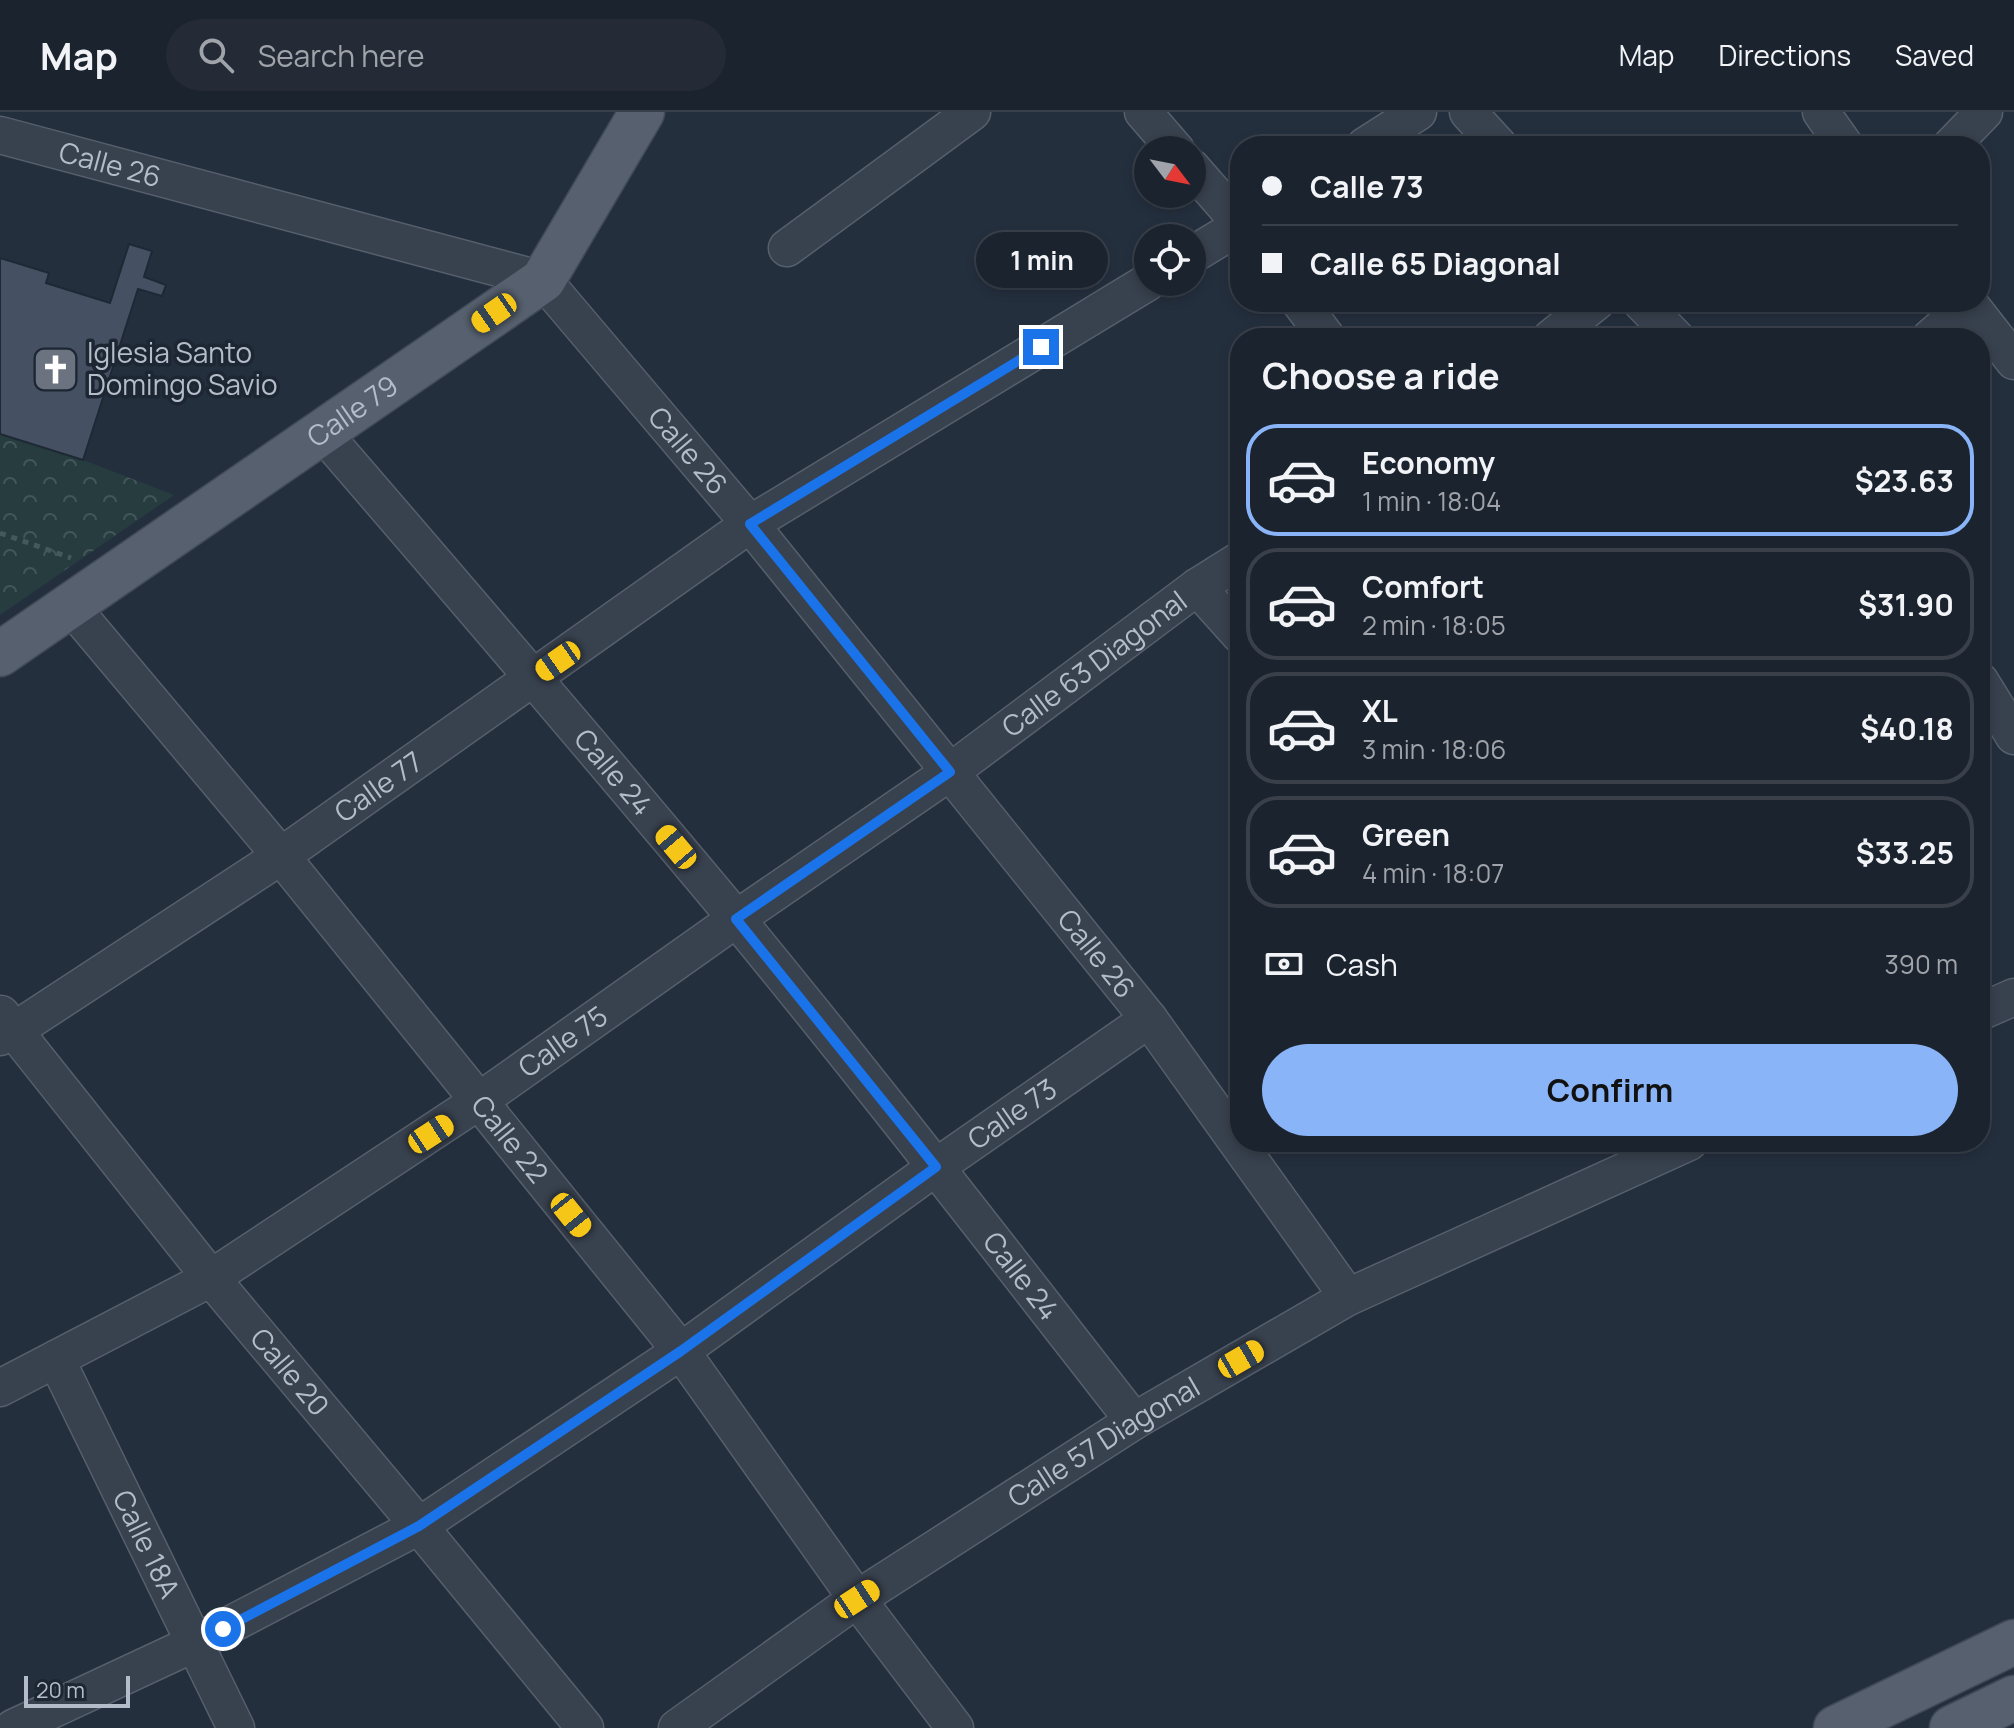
<!DOCTYPE html>
<meta charset="utf-8">
<style>
body{margin:0;font-family:Manrope,sans-serif;background:#242b36;color:#f1f3f6;height:100vh;display:flex;flex-direction:column;font-size:30px;white-space:nowrap}
*{box-sizing:border-box;margin:0}
p{font-size:26px;color:#a0a4aa}
.icon{flex:none;width:44px;height:44px;fill:none;stroke:currentColor;stroke-width:2;stroke-linecap:round;stroke-linejoin:round}
.map{position:relative;flex:1;overflow:hidden}
.details{position:absolute;left:1230px;top:216px;width:760px;height:824px;display:flex;flex-direction:column;background:#1b232e;border-radius:32px;box-shadow:0 4px 12px #0003,0 0 0 2px #39404a}
.details>*{flex:none}
.top-card{position:absolute;left:1230px;top:24px;width:760px;height:176px;border-radius:32px;box-shadow:0 4px 12px #0003,0 0 0 2px #39404a;display:grid;align-content:center;height:176px;padding:0 32px;background:#1b232e}
.needle{width:52px;rotate:122deg}
.fabs{position:absolute;left:1134px;top:24px;display:grid;gap:16px}
.fabs a{display:grid;place-items:center;width:72px;height:72px;border-radius:50%;background:#1b232e;box-shadow:0 4px 12px #0003,0 0 0 2px #39404a;font-size:40px}
.scale{position:absolute;left:24px;bottom:20px;width:106px;box-sizing:border-box;padding-left:8px;border:4px solid #b4bcc9;border-top:0;font-size:22px;line-height:28px;white-space:nowrap;color:#b4bcc9;-webkit-text-stroke:6px #1d2633;paint-order:stroke}
.end{position:absolute;width:36px;height:36px;margin:-18px;border:10px solid #1a73e8;background:#fff;box-shadow:0 0 0 4px #fff}
.from{border-radius:50%}
.bubble{position:absolute;height:56px;border-radius:28px;background:#1b232e;box-shadow:0 4px 12px #0003,0 0 0 2px #39404a;font-size:26px;font-weight:700;line-height:56px;text-align:center}
.car{position:absolute;width:24px;height:48px;margin:-24px -12px;border-radius:10px;box-shadow:0 0 6px 2px #0007;background:linear-gradient(#f5c518 24%,#345 0 40%,#f5c518 0 76%,#345 0 86%,#f5c518 0)}
.top-card b{display:flex;align-items:center;gap:28px;height:76px;font-size:30px}
.top-card b+b{border-top:2px solid #39404a}
.top-card i{width:20px;height:20px;background:#f1f3f6}
ul{padding:0;list-style:none}
li{display:flex;align-items:center;gap:24px;height:112px;margin:0 16px 12px;padding:0 16px;border:4px solid #39404a;border-radius:32px}
li div{flex:1}
li b{display:block;font-size:30px}
li em{font-style:normal;font-weight:700}
li.selected{border-color:#8ab4f8}
li>.icon{width:72px;height:72px;stroke-width:1.5}
h2{padding:0 32px;font-size:36px;line-height:96px}
.pay{display:flex;align-items:center;gap:20px;height:88px;padding:0 32px;font-size:30px}
.pay p{margin-inline-start:auto}
.action{display:flex;gap:16px;margin-top:auto;padding:16px 32px}
.action a{flex:1;height:92px;border-radius:48px;background:#8ab4f8;color:#111;font-size:32px;font-weight:700;line-height:92px;text-align:center}
header{display:flex;align-items:center;gap:48px;box-sizing:border-box;height:112px;padding:0 40px;background:#1b232e;border-bottom:2px solid #39404a}
header strong{font-size:38px}
nav{display:flex;gap:44px;margin-inline-start:auto;font-size:28px}
.search{width:560px;height:72px;background:#242b36;display:flex;align-items:center;gap:20px;box-sizing:border-box;padding:0 28px;border-radius:44px;color:#a0a4aa;font-size:30px}
.map>svg:first-child{display:block}
.forest{fill:url(#forest-crowns)}
.building{fill:#455162;stroke:#1f2835;stroke-width:2}
.lines{fill:none;stroke-linecap:round;stroke-linejoin:round}
.minor-casing{stroke:#565f6c;stroke-width:39}
.major-casing{stroke:#414a57;stroke-width:47}
.path{stroke:#44595c;stroke-width:5;stroke-dasharray:6 6;stroke-linecap:butt}
.minor{stroke:#38414e;stroke-width:36}
.major{stroke:#56606e;stroke-width:44}
.route{stroke:#1a73e8;stroke-width:10}
.labels{text-anchor:middle;stroke-width:7;stroke-linejoin:round;paint-order:stroke}
.street-label{font-size:28px;fill:#b4bcc9;stroke:#1d2633}
.poi-label{font-size:28px;fill:#b4bcc9;stroke:#1d2633;text-anchor:start}
</style>
<header>
<strong>Map</strong>
<div class="search"><svg class="icon" aria-label="search" viewBox="0 0 24 24"><circle cx="10" cy="10" r="6"/><path d="M15 15l6 6"/></svg>Search here</div>
<nav><a>Map</a><a>Directions</a><a>Saved</a></nav>
</header>
<div class="map">
<svg width="2014" height="1616" viewBox="0 0 2014 1616">
<defs>
<pattern id="forest-crowns" width="20" height="18" patternUnits="userSpaceOnUse" patternTransform="scale(2)"><rect width="20" height="18" fill="#263c3f"/><path d="M2 6a3 3 0 1 1 6 0M12 15a3 3 0 1 1 6 0" fill="none" stroke="#435659"/></pattern>
</defs>
<rect width="100%" height="100%" fill="#242f3e"/>
<!-- forest -->
<path class="forest" d="M 0,322 L 83,348 L 174,383 L 0,503 Z"/>
<!-- building -->
<path class="building" d="M 129,132 L 152,139 L 144,165 L 166,173 L 162,184 L 138,177 L 83,348 L 0,322 L 0,146 L 49,161 L 46,171 L 110,191 Z"/>
<g class="lines">
<defs>
<g id="minor">
<path d="M 1143,0 L 1176,38"/>
<path d="M 1468,0 L 1499,34"/>
<path d="M 1821,0 L 1845,34"/>
<path id="s1" d="M 0,23 L 543,168 L 750,412 L 1149,907 L 1348,1185"/>
<path d="M 1365,34 L 1418,0"/>
<path d="M 1951,34 L 1984,0"/>
<path d="M 1192,56 L 1240,111"/>
<path d="M 787,136 L 972,0"/>
<path d="M 1192,143 L 1240,114"/>
<path d="M 1300,190 L 1327,226"/>
<path d="M 1641,190 L 1676,226"/>
<path d="M 1968,190 L 2014,249"/>
<path d="M 1551,226 L 1596,190"/>
<path d="M 1930,226 L 1969,192"/>
<path id="s2" d="M 322,320 C 461,481 599,642 735,805 C 871,970 1002,1140 1134,1309"/>
<path d="M 1197,475 L 1240,523"/>
<path id="s3" d="M 70,493 L 281,744 L 681,1239 L 857,1487 L 955,1616"/>
<path d="M 1980,569 L 2014,624"/>
<path d="M 1980,900 L 2014,885"/>
<path id="s4" d="M 1,902 L 211,1166 L 419,1414 L 585,1616"/>
<path id="s5" d="M 0,925 L 15,918 L 281,744 L 750,412 L 1148,170"/>
<path id="s6" d="M 56,1247 L 236,1616"/>
<path id="s7" d="M 0,1276 L 211,1166 L 479,989 L 736,807 L 950,660 L 1197,475 L 1240,448"/>
<path id="s8" d="M 13,1616 L 195,1531 L 419,1414 L 681,1239 L 936,1055 L 1149,907"/>
<path id="s9" d="M 677,1616 L 857,1487 L 1134,1309 L 1348,1185 L 1689,1030"/>
</g>
<g id="major">
<path id="s10" d="M 0,542 L 543,168 L 642,0"/>
<path d="M 1836,1616 L 2014,1530"/>
<path d="M 1952,1616 L 2014,1586"/>
</g>
</defs>
<!-- minor casing -->
<use href="#minor" class="minor-casing"/>
<!-- major casing -->
<use href="#major" class="major-casing"/>
<!-- path -->
<path class="path" d="M 0,421 L 71,446"/>
<!-- minor -->
<use href="#minor" class="minor"/>
<!-- major -->
<use href="#major" class="major"/>
</g>
<g class="lines">
<!-- route -->
<path class="route" d="M 223,1517 L 419,1414 L 681,1239 L 936,1055 L 736,807 L 950,660 L 750,412 L 1041,235"/>
</g>
<!-- icons -->
<defs>
<symbol id="church-square" viewBox="-11 -11 22 22"><rect x="-9" y="-9" width="18" height="18" rx="4" fill="#6b7280" stroke="#1d2633"/><path d="M-1.2-6h2.4v3.5h3.3v2.4h-3.3V6h-2.4V-.1h-3.3v-2.4h3.3Z" fill="#fff"/></symbol>
</defs>
<g fill-rule="evenodd">
<use href="#church-square" x="30" y="232" width="51" height="51"/>
</g>
<g class="labels">
<!-- street labels -->
<g class="street-label">
<text dy="10" stroke="none"><textPath href="#s1" startOffset="114">Calle 26</textPath></text>
<text dy="10" stroke="none"><textPath href="#s10" startOffset="428">Calle 79</textPath></text>
<text dy="10" stroke="none"><textPath href="#s1" startOffset="786">Calle 26</textPath></text>
<text dy="10" stroke="none"><textPath href="#s7" startOffset="1314">Calle 63 Diagonal</textPath></text>
<text dy="10" stroke="none"><textPath href="#s2" startOffset="448">Calle 24</textPath></text>
<text dy="10" stroke="none"><textPath href="#s5" startOffset="454">Calle 77</textPath></text>
<text dy="10" stroke="none"><textPath href="#s1" startOffset="1434">Calle 26</textPath></text>
<text dy="10" stroke="none"><textPath href="#s7" startOffset="662">Calle 75</textPath></text>
<text dy="10" stroke="none"><textPath href="#s8" startOffset="1176">Calle 73</textPath></text>
<text dy="10" stroke="none"><textPath href="#s3" startOffset="692">Calle 22</textPath></text>
<text dy="10" stroke="none"><textPath href="#s2" startOffset="1096">Calle 24</textPath></text>
<text dy="10" stroke="none"><textPath href="#s4" startOffset="460">Calle 20</textPath></text>
<text dy="10" stroke="none"><textPath href="#s9" startOffset="514">Calle 57 Diagonal</textPath></text>
<text dy="10" stroke="none"><textPath href="#s6" startOffset="206">Calle 18A</textPath></text>
</g>
<!-- poi labels -->
<g class="poi-label">
<text x="87" y="251">Iglesia Santo<tspan x="87" dy="32">Domingo Savio</tspan></text>
</g>
</g>
</svg>
<div class="fabs">
<a><svg class="needle" viewBox="-14 -14 28 28"><path d="M0-13l5 13h-10z" fill="#e53935"/><path d="M0 13l5-13h-10z" fill="#a0a4aa"/></svg></a>
<a><svg class="icon" aria-label="locate" viewBox="0 0 24 24"><circle cx="12" cy="12" r="6"/><path d="M12 2v4M12 18v4M2 12h4M18 12h4"/></svg></a>
</div>
<div class="scale">20 m</div>
<i class="end from" style="left:223px;top:1517px"></i>
<i class="end" style="left:1041px;top:235px"></i>
<div class="bubble" style="left:976px;top:120px;width:132px">1 min</div>
<i class="car" style="left:494px;top:201px;rotate:235deg"></i>
<i class="car" style="left:558px;top:549px;rotate:235deg"></i>
<i class="car" style="left:676px;top:735px;rotate:320deg"></i>
<i class="car" style="left:431px;top:1022px;rotate:57deg"></i>
<i class="car" style="left:571px;top:1103px;rotate:141deg"></i>
<i class="car" style="left:1241px;top:1247px;rotate:60deg"></i>
<i class="car" style="left:857px;top:1487px;rotate:57deg"></i>
<div class="top-card">
<b><i class="from"></i>Calle 73</b>
<b><i></i>Calle 65 Diagonal</b>
</div>
<section class="details">
<h2>Choose a ride</h2>
<ul>
<li class="selected"><svg class="icon" aria-label="car" viewBox="0 0 24 24"><path d="M5 17H2v-5l4-1 3-4h7l3 4 3 1v5h-3M9 17h6M6 11h13"/><circle cx="7" cy="17" r="2"/><circle cx="17" cy="17" r="2"/></svg><div><b>Economy</b><p>1 min · 18:04</p></div><em>$23.63</em></li>
<li><svg class="icon" aria-label="car" viewBox="0 0 24 24"><path d="M5 17H2v-5l4-1 3-4h7l3 4 3 1v5h-3M9 17h6M6 11h13"/><circle cx="7" cy="17" r="2"/><circle cx="17" cy="17" r="2"/></svg><div><b>Comfort</b><p>2 min · 18:05</p></div><em>$31.90</em></li>
<li><svg class="icon" aria-label="car" viewBox="0 0 24 24"><path d="M5 17H2v-5l4-1 3-4h7l3 4 3 1v5h-3M9 17h6M6 11h13"/><circle cx="7" cy="17" r="2"/><circle cx="17" cy="17" r="2"/></svg><div><b>XL</b><p>3 min · 18:06</p></div><em>$40.18</em></li>
<li><svg class="icon" aria-label="car" viewBox="0 0 24 24"><path d="M5 17H2v-5l4-1 3-4h7l3 4 3 1v5h-3M9 17h6M6 11h13"/><circle cx="7" cy="17" r="2"/><circle cx="17" cy="17" r="2"/></svg><div><b>Green</b><p>4 min · 18:07</p></div><em>$33.25</em></li>
</ul>
<div class="pay"><svg class="icon" aria-label="cash" viewBox="0 0 24 24"><path d="M3 7h18v10H3z"/><circle cx="12" cy="12" r="2"/></svg>Cash<p>390 m</p></div>
<div class="action"><a>Confirm</a></div>
</section>
</div>
